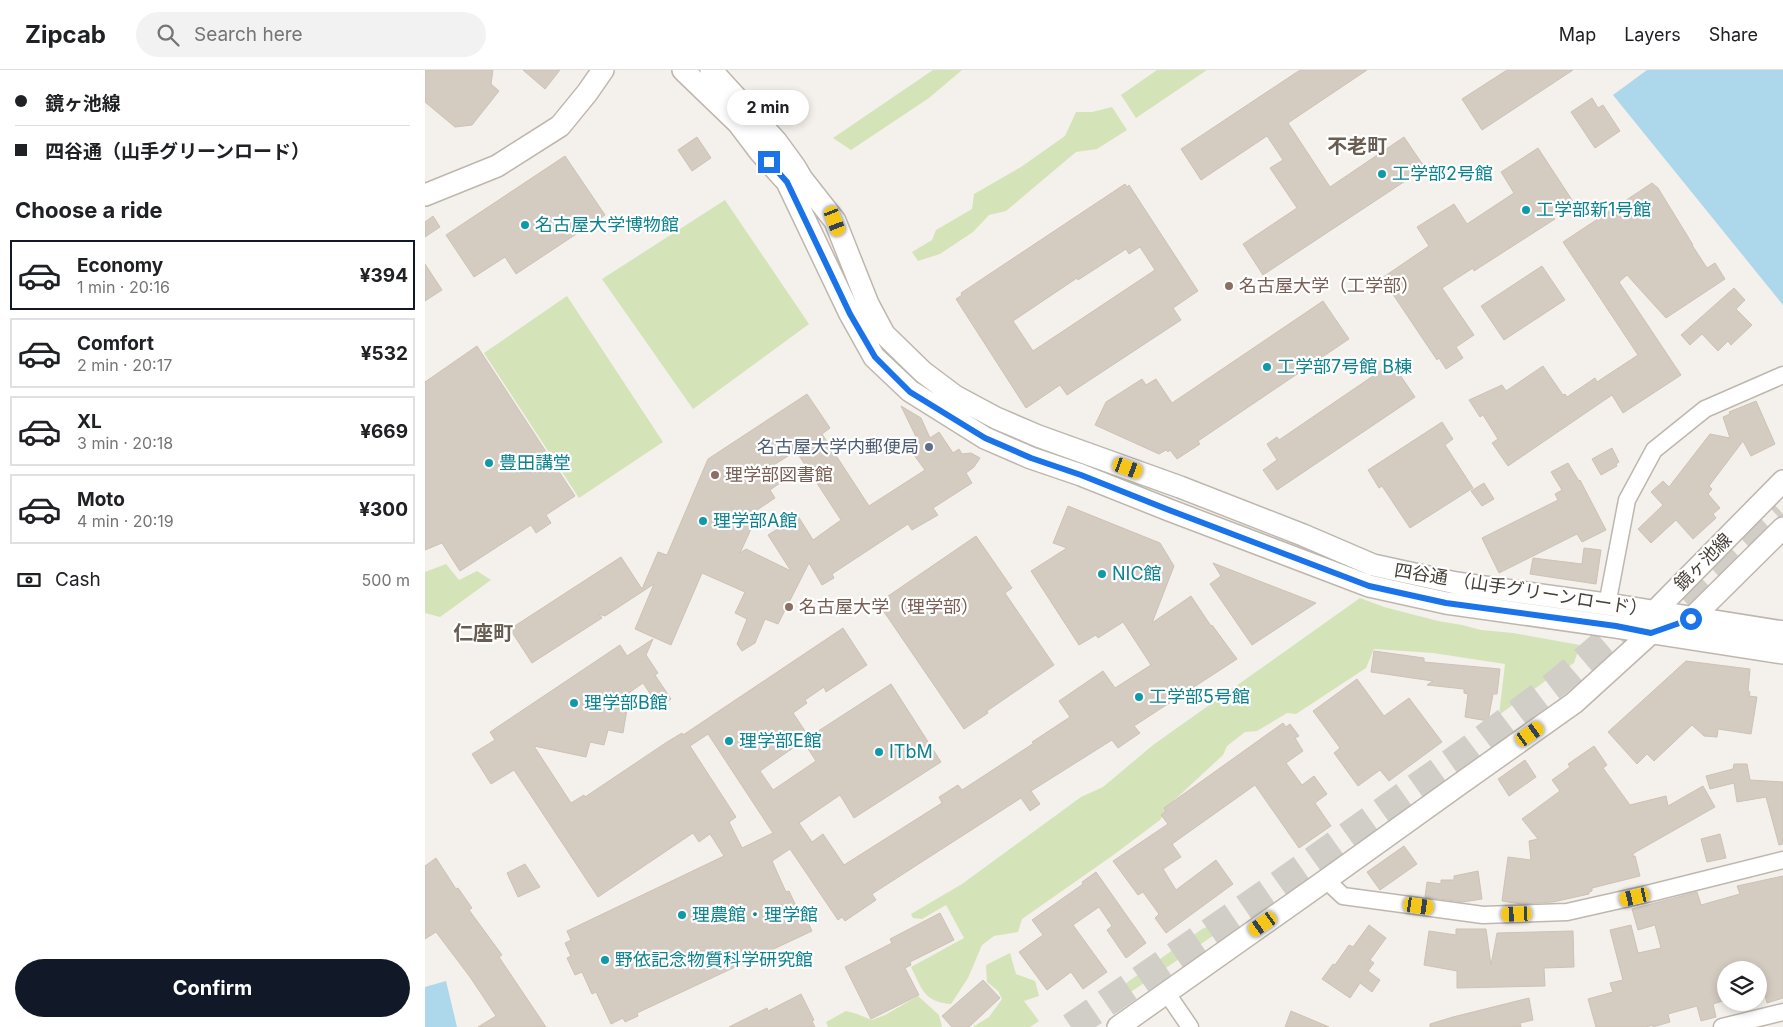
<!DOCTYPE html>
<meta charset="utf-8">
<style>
body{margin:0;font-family:Inter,"Noto Sans JP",sans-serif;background:#f2f2f2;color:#202124;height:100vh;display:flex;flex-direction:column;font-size:19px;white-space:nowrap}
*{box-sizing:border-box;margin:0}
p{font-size:16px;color:#757577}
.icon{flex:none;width:28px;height:28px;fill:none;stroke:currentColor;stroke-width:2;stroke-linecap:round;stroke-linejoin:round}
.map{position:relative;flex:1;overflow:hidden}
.details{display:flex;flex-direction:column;background:#fff;width:425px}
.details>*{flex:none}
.banner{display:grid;align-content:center;height:110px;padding:0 15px;background:#fff}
.tools{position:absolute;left:1292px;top:891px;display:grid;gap:10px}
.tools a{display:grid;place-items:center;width:50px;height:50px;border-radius:50%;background:#fff;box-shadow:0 2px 8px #0003;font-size:25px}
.end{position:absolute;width:22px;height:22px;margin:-11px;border:6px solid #1a73e8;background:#fff;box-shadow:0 0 0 2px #fff}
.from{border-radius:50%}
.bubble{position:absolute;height:35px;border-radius:18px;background:#fff;box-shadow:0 2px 8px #0003;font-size:16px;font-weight:700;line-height:35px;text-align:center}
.car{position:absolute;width:15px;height:30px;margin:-15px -8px;border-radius:6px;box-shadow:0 0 4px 1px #0007;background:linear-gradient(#f5c518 24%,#345 0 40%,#f5c518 0 76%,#345 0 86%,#f5c518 0)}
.banner b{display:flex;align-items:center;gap:18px;height:48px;font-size:19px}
.banner b+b{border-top:1px solid #e0e0e0}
.banner i{width:12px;height:12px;background:#202124}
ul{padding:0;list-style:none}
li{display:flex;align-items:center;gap:15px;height:70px;margin:0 10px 8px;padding:0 5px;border:2px solid #e0e0e0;border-radius:0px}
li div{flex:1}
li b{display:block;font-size:19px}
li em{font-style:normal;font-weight:700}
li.active{border-color:#111827}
li>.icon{width:45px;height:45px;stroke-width:1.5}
h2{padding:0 15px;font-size:22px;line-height:60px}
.pay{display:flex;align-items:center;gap:12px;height:55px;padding:0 15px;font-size:19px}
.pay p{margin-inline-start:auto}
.button{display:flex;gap:10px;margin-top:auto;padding:10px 15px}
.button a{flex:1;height:58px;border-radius:30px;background:#111827;color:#fff;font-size:20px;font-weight:700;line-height:58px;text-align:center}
header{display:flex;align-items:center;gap:30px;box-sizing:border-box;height:70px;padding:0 25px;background:#fff;border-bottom:1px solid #e0e0e0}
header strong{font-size:24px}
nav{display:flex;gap:28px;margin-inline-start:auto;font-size:18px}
.search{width:350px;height:45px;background:#f2f2f2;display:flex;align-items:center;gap:12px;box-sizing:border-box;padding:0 18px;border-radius:28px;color:#757577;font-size:19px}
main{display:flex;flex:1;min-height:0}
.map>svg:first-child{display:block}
.green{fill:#d4e4b8}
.water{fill:#add7ea}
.building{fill:#d4cbc1;stroke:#cec2b5;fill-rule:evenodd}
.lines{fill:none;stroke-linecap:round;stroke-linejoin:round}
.motorway-tunnel{stroke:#d1cdc7;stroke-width:28;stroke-dasharray:28 14;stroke-linecap:butt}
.minor-casing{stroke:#beb7ae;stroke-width:19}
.tertiary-casing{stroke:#beb7ae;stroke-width:24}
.minor{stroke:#fff;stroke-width:16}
.tertiary{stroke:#fff;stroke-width:21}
.route{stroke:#1a73e8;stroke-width:6}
.culture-dot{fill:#0f9aa8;stroke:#fff;stroke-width:2}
.education-dot{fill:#8d6e63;stroke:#fff;stroke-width:2}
.service-dot{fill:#5c6f8a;stroke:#fff;stroke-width:2}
.labels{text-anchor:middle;stroke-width:4.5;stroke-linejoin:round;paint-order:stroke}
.culture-label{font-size:18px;fill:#0d838f;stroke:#fff;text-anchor:start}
.education-label{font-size:18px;fill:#785e54;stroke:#fff;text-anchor:start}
.service-label{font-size:18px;fill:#4e5e75;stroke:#fff;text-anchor:end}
.street-label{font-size:18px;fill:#474039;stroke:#fff}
.quarter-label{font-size:20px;font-weight:bold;fill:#695d51;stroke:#fff}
</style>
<header>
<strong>Zipcab</strong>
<div class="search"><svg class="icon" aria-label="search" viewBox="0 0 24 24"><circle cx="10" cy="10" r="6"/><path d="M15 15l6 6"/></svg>Search here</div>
<nav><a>Map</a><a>Layers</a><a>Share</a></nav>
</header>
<main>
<section class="details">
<div class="banner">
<b><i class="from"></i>鏡ヶ池線</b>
<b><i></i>四谷通（山手グリーンロード）</b>
</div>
<h2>Choose a ride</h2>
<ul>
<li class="active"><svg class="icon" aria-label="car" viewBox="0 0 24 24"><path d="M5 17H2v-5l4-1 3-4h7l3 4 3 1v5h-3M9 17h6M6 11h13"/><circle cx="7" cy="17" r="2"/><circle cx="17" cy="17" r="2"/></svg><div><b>Economy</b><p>1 min · 20:16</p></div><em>¥394</em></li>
<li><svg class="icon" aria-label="car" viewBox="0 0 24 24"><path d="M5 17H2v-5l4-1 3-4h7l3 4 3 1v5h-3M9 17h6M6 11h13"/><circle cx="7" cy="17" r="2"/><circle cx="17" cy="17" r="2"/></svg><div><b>Comfort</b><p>2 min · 20:17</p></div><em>¥532</em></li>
<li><svg class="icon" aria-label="car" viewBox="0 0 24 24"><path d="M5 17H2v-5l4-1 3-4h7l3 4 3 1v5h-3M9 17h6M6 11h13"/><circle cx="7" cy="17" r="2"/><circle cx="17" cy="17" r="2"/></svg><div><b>XL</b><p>3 min · 20:18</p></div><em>¥669</em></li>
<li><svg class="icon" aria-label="car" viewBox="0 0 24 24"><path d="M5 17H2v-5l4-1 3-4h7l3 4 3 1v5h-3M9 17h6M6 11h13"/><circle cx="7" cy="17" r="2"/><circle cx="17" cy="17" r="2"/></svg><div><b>Moto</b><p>4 min · 20:19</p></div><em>¥300</em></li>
</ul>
<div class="pay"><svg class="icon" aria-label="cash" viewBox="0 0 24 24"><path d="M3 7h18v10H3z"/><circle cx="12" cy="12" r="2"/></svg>Cash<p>500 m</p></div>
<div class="button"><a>Confirm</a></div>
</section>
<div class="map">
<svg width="1358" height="957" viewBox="0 0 1358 957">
<rect width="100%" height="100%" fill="#f4f0eb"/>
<!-- green -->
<path class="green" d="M 508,0 L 537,0 L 504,28 L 426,80 L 408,68 Z
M 732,0 L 782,0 L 711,48 L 696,25 Z
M 687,37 L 702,60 L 672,79 L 651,82 L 581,141 L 564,145 L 548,162 L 515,184 L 493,191 L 487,182 L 507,170 L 511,160 L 547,139 L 549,124 L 596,97 L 640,66 L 651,42 L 667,42 Z
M 300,130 L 384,254 L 268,339 L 177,209 Z
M 142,226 L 238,372 L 154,428 L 59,283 Z
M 21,494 L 34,510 L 52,501 L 66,510 L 15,547 L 0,543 L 0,502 Z
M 935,528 L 959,537 L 1013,551 L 1037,555 L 1056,560 L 1088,563 L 1155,575 L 1149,593 L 1123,609 L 1074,645 L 1080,594 L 1008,583 L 949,579 L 941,598 L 871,644 L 862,643 L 832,661 L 820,662 L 802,676 L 798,685 L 744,735 L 735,750 L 687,786 L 597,849 L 593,862 L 569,866 L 557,875 L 543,908 L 526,934 C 499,932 497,919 486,897 L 539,868 L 521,835 L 497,849 L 488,848 L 486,844 L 537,814 L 656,727 L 678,717 L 728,675 Z
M 784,856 L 795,861 L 697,928 L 700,914 L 777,859 Z
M 585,883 L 591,904 L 610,911 L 614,926 L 599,931 L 614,951 L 605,957 L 548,957 L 564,947 L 577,929 L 573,921 L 562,912 L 561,895 Z
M 493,926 L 514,945 L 517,957 L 403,957 L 401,952 L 421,941 L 432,944 L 447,950 L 460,945 Z"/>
<!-- water -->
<path class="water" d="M 1222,0 L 1358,0 L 1358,235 L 1188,25 Z
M 21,911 L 32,957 L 0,957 L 0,917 Z"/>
<!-- building -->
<path class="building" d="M 0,0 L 68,0 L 66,14 L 74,21 L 47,55 L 30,57 L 0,32 Z
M 98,0 L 135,0 L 120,19 Z
M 875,0 L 942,0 L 863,53 L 905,117 L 979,67 L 1000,98 L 838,205 L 818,174 L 872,138 L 845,98 L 858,90 L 842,66 L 776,110 L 756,79 Z
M 1082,0 L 1148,0 L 1057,60 L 1037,29 Z
M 1167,28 L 1173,38 L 1178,35 L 1195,61 L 1170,78 L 1146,42 Z
M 272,67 L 286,88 L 267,101 L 253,80 Z
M 1113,78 L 1149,133 L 1128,146 L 1130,149 L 1049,201 L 1048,198 L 1017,218 L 1049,265 L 1031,277 L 1038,288 L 1021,299 L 1014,288 L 1012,290 L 957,208 L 1004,176 L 992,157 L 1029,134 L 1042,154 L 1089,123 L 1076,102 Z
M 140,86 L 180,145 L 91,204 L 80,187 L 49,207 L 21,165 Z
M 1227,113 L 1233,118 L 1268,175 L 1267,175 L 1282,198 L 1290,193 L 1300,209 L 1241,248 L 1202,205 L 1194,212 L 1256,305 L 1198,343 L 1187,325 L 1083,396 L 1067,373 L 1073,369 L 1058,345 L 1055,347 L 1044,330 L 1077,315 L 1081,321 L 1118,296 L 1138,325 L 1140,324 L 1142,327 L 1170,308 L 1172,312 L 1213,285 L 1138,172 Z
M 700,114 L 702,117 L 704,115 L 773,221 L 748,238 L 756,250 L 642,325 L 635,315 L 601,338 L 531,229 L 537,225 L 536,223 ZM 715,177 L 730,200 L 608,281 L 588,251 L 652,208 L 653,210 L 701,179 L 704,184 Z
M 8,146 L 15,157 L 0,167 L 0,152 Z
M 0,194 L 17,220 L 0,231 Z
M 1117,196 L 1140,230 L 1079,270 L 1056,236 Z
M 1309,218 L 1320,230 L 1311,239 L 1327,255 L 1306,275 L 1303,271 L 1293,281 L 1277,264 L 1265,275 L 1256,265 Z
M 898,231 L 924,269 L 773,371 L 775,374 L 752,389 L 745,380 L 743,382 L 741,380 L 734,384 L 670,355 L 681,332 L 717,309 L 721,315 L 731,309 L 747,333 Z
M 52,276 L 150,426 L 121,445 L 126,453 L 111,463 L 106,455 L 35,501 L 17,473 L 0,480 L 0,312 Z
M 967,293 L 990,327 L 852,420 L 838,400 L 852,390 L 842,374 L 852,367 L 854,370 Z
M 382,324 L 405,358 L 397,364 L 444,436 L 500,400 L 486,381 L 495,375 L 476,336 L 496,348 L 505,368 L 514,362 L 528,383 L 534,379 L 537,384 L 546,383 L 555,388 L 549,397 L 541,403 L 547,413 L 508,438 L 513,445 L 487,460 L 483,454 L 407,504 L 409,508 L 397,515 L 384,493 L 353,554 L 340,549 L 330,573 L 317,581 L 312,574 L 322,549 L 310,543 L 320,522 L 277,503 L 246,575 L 210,559 L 229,514 L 180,546 L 174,544 L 177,548 L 107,593 L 85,559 L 196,487 L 217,519 L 233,482 L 242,485 L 283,389 ZM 371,381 L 416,450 L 388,470 L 373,446 L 343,465 L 366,501 L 321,479 L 315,483 L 327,457 L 314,452 L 350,428 L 345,420 L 355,413 L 344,398 Z
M 1331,331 L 1350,374 L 1326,386 L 1318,371 L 1284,416 L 1287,419 L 1283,424 L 1295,438 L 1288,444 L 1291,448 L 1268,469 L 1251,450 L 1226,473 L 1213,459 L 1238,435 L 1226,422 L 1238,411 L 1244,417 L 1285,364 L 1305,368 L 1298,347 L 1305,344 L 1304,342 Z
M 1017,352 L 1028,369 L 1020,375 L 1048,418 L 985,458 L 957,416 L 954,418 L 943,400 Z
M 1187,378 L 1194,392 L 1191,394 L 1192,396 L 1176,405 L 1167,389 Z
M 1143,393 L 1154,411 L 1155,410 L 1181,460 L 1157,472 L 1152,464 L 1074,503 L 1057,468 L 1133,430 L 1130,424 L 1137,420 L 1126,402 Z
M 1059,413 L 1069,429 L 1057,436 L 1046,421 Z
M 643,436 L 735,473 L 749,496 L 727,553 L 766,526 L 786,556 L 787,555 L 812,589 L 709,656 L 715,663 L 693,678 L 687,670 L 606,721 L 615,734 L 605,741 L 596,728 L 447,824 L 451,830 L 420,851 L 417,847 L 413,850 L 365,779 L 347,791 L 361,822 L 364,821 L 373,840 L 376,838 L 387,861 L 212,943 L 213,946 L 200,952 L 198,948 L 186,954 L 171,922 L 167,924 L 157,902 L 150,905 L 142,888 L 146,886 L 140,873 L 146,870 L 142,861 L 299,786 L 285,764 L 274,772 L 268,763 L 173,827 L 89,700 L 66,714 L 47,684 L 70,670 L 65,662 L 195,575 L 202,586 L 228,569 L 221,585 L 233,603 L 230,605 L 246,629 L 234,637 L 218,613 L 185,636 L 202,639 L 198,663 L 183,660 L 179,675 L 165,672 L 161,687 L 109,676 L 146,733 L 159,725 L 160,727 L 242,672 L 257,663 L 258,665 L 418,558 L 442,595 L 401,622 L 399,617 L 380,630 L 382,633 L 368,643 L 384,667 L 466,614 L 516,692 L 429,748 L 415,725 L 374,753 L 387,772 L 398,764 L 419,795 L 517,733 L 514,727 L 533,715 L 537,720 L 609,673 L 607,672 L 645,647 L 634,631 L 678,601 L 690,618 L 726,595 L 698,552 L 673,568 L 671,565 L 654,575 L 606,501 L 642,478 L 628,473 ZM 283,664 L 348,763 L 317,778 L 304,752 L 311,747 L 265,676 ZM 378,671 L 391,691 L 348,720 L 335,701 Z
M 551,466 L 587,518 L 580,523 L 629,595 L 562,641 L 563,643 L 539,659 L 453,533 Z
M 1159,478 L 1176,480 L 1171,514 L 1105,504 L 1108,488 L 1157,494 Z
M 788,493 L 891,533 L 827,575 L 785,514 L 796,506 Z
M 949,581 L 999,588 L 999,592 L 1075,599 L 1072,624 L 1068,624 L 1063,651 L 1040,647 L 1043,624 L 1039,623 L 1039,619 L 1002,615 L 1008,611 L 946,602 Z
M 1261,591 L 1325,599 L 1323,621 L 1325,622 L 1324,626 L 1332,627 L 1326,664 L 1293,659 L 1292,667 L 1279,666 L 1267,655 L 1229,691 L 1222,684 L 1212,694 L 1183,662 Z
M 932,609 L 959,646 L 984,628 L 1017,672 L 964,711 L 955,700 L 933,716 L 909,683 L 915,678 L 888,641 Z
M 858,653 L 861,657 L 865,654 L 874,666 L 870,668 L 878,681 L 861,693 L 877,715 L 889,706 L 902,724 L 890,733 L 906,756 L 874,778 L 830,715 L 747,774 L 756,787 L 738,799 L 751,820 L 791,790 L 808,814 L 741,863 L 730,848 L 734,844 L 718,822 L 713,825 L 688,791 L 743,754 L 736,745 L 741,741 L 739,738 Z
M 1169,676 L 1182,695 L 1178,698 L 1205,735 L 1241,726 L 1243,736 L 1278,716 L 1290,737 L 1209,783 L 1207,786 L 1210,786 L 1215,806 L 1167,818 L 1167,821 L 1164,822 L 1164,824 L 1128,832 L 1096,834 L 1077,831 L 1083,787 L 1106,790 L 1104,771 L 1113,769 L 1097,749 L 1135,721 L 1127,710 L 1145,697 L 1143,694 Z
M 1100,690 L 1111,707 L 1084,726 L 1073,709 Z
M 1309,694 L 1322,694 L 1325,710 L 1358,712 L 1358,774 L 1354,775 L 1341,727 L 1312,732 L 1309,713 L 1285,719 L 1281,706 L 1308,699 Z
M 1295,764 L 1301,788 L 1282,792 L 1276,769 Z
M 979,776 L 992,794 L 955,820 L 942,802 Z
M 11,788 L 31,819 L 33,818 L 47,838 L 44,840 L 77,885 L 74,887 L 121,957 L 53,957 L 71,946 L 45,907 L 11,862 L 0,869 L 0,796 Z
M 100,794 L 115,817 L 93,827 L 82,803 Z
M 1053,801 L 1057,829 L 1038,832 L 1000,827 L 1002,812 L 1016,814 L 1016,810 L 1029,810 L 1029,806 Z
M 671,802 L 721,873 L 701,888 L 682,860 L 687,856 L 674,837 L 648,855 L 682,902 L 658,919 L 646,902 L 622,920 L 594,882 L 618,865 L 607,850 L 658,814 L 657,812 Z
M 1358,806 L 1358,928 L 1342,933 L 1334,900 L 1301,900 L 1301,930 L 1288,934 L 1291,947 L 1276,951 L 1272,936 L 1243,944 L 1245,952 L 1228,957 L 1228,955 L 1221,957 L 1171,957 L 1163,929 L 1188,922 L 1185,913 L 1198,910 L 1185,860 L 1206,855 L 1213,883 L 1236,878 L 1230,855 L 1213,860 L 1207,839 L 1272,822 L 1276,835 L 1315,824 L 1312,816 Z
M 515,843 L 529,870 L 485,892 L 486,895 L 480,898 L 494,925 L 446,949 L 420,897 L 467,873 L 465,869 Z
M 944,855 L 961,868 L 945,890 L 949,893 L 943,901 L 955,910 L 947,922 L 935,913 L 925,928 L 897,909 L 908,894 L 910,895 L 924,875 L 928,877 Z
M 1031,859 L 1061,859 L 1066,895 L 1072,863 L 1148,861 L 1149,897 L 1119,898 L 1120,916 L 1032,918 L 1032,901 L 999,895 L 1004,861 L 1031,865 Z
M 558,910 L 575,928 L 544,957 L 527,957 L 517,946 Z
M 376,924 L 389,950 L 387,951 L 390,957 L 304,957 L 342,938 L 343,941 Z
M 1104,928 L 1108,950 L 1095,953 L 1096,957 L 1005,957 L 1005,954 L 1028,947 Z
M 866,941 L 904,957 L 860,957 Z"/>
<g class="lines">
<!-- motorway-tunnel -->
<path class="motorway-tunnel" d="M 1230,561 L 1358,444
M 646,957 L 853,815 L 1042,681 L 1133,612 L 1214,543"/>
<defs>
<path id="minor" d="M 1182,535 L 1202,430 L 1229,380 L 1280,339 L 1358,305
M 901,810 L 918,826 L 1058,845 L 1142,842 L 1226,823 L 1358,790
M 741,922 L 765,957
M 1297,957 L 1358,942"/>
<path id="tertiary" d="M 258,0 L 313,53 L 335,82 L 362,112 L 425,244 L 449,287 L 485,321 L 560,368 L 606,388 L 656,405 L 744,440 L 944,516 L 1021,533 L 1191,557 L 1358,583
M 286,0 L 351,71 L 370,97 L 377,109 L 410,151 L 443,234 L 459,264 L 498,302 L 530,326 L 571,348 L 613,366 L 755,417 L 878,465 L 948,495 L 1031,513 L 1188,535 L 1358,562
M 0,125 L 72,96 L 135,56 L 162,23 L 178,0
M 1227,553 L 1229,542 L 1358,411
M 693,957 L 901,810 L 1032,716 L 1149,633 L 1226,563 L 1266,549 L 1358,458"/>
</defs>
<!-- minor casing -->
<use href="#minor" class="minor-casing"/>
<!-- tertiary casing -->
<use href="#tertiary" class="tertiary-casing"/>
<!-- minor -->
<use href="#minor" class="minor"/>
<!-- tertiary -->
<use href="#tertiary" class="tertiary"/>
</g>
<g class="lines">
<!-- route -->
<path class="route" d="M 344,92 L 362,112 L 425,244 L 450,287 L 485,322 L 560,368 L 606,388 L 656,405 L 744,440 L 944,516 L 1021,533 L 1191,556 L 1226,563 L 1266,549"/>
</g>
<!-- markers -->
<g class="culture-dot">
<circle cx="957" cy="104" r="5"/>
<circle cx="1101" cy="140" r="5"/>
<circle cx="100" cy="155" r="5"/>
<circle cx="842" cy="297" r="5"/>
<circle cx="64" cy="393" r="5"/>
<circle cx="278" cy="451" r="5"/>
<circle cx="677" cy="504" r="5"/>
<circle cx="714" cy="627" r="5"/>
<circle cx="149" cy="633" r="5"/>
<circle cx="304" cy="671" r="5"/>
<circle cx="454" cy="682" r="5"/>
<circle cx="257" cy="845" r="5"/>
<circle cx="180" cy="890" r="5"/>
</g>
<g class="education-dot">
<circle cx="804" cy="216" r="5"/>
<circle cx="290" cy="405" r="5"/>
<circle cx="364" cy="537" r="5"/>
</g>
<circle class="service-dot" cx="504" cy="377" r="5"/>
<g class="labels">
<!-- culture labels -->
<g class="culture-label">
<text x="967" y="110">工学部2号館</text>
<text x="1111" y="146">工学部新1号館</text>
<text x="110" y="161">名古屋大学博物館</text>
<text x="852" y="303">工学部7号館 B棟</text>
<text x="74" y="399">豊田講堂</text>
<text x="288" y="457">理学部A館</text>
<text x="687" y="510">NIC館</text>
<text x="724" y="633">工学部5号館</text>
<text x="159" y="639">理学部B館</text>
<text x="314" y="677">理学部E館</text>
<text x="464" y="688">ITbM</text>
<text x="267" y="851">理農館・理学館</text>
<text x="190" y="896">野依記念物質科学研究館</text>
</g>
<!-- education labels -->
<g class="education-label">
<text x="814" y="222">名古屋大学（工学部）</text>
<text x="300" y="411">理学部図書館</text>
<text x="374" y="543">名古屋大学（理学部）</text>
</g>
<!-- service labels -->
<g class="service-label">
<text x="494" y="383">名古屋大学内郵便局</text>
</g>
<!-- street labels -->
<g class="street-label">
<text transform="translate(1278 492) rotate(-45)" y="6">鏡ヶ池線</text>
<text transform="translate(1096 520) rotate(9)" y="6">四谷通 （山手グリーンロード）</text>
</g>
<!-- quarter labels -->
<g class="quarter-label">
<text x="932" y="83">不老町</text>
<text x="58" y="570">仁座町</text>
</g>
</g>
</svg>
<div class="tools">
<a><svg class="icon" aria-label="layers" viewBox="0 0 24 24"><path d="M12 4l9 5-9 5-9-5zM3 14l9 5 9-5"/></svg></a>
</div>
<i class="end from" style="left:1266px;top:549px"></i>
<i class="end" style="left:344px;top:92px"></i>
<div class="bubble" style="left:302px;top:20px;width:82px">2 min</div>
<i class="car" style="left:410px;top:151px;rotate:159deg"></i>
<i class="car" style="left:703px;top:398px;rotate:110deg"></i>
<i class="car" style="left:1105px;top:664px;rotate:55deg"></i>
<i class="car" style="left:1210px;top:827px;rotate:257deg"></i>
<i class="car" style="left:994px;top:836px;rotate:98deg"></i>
<i class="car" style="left:1092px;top:844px;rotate:268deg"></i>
<i class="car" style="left:838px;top:854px;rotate:235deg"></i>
</div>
</main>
